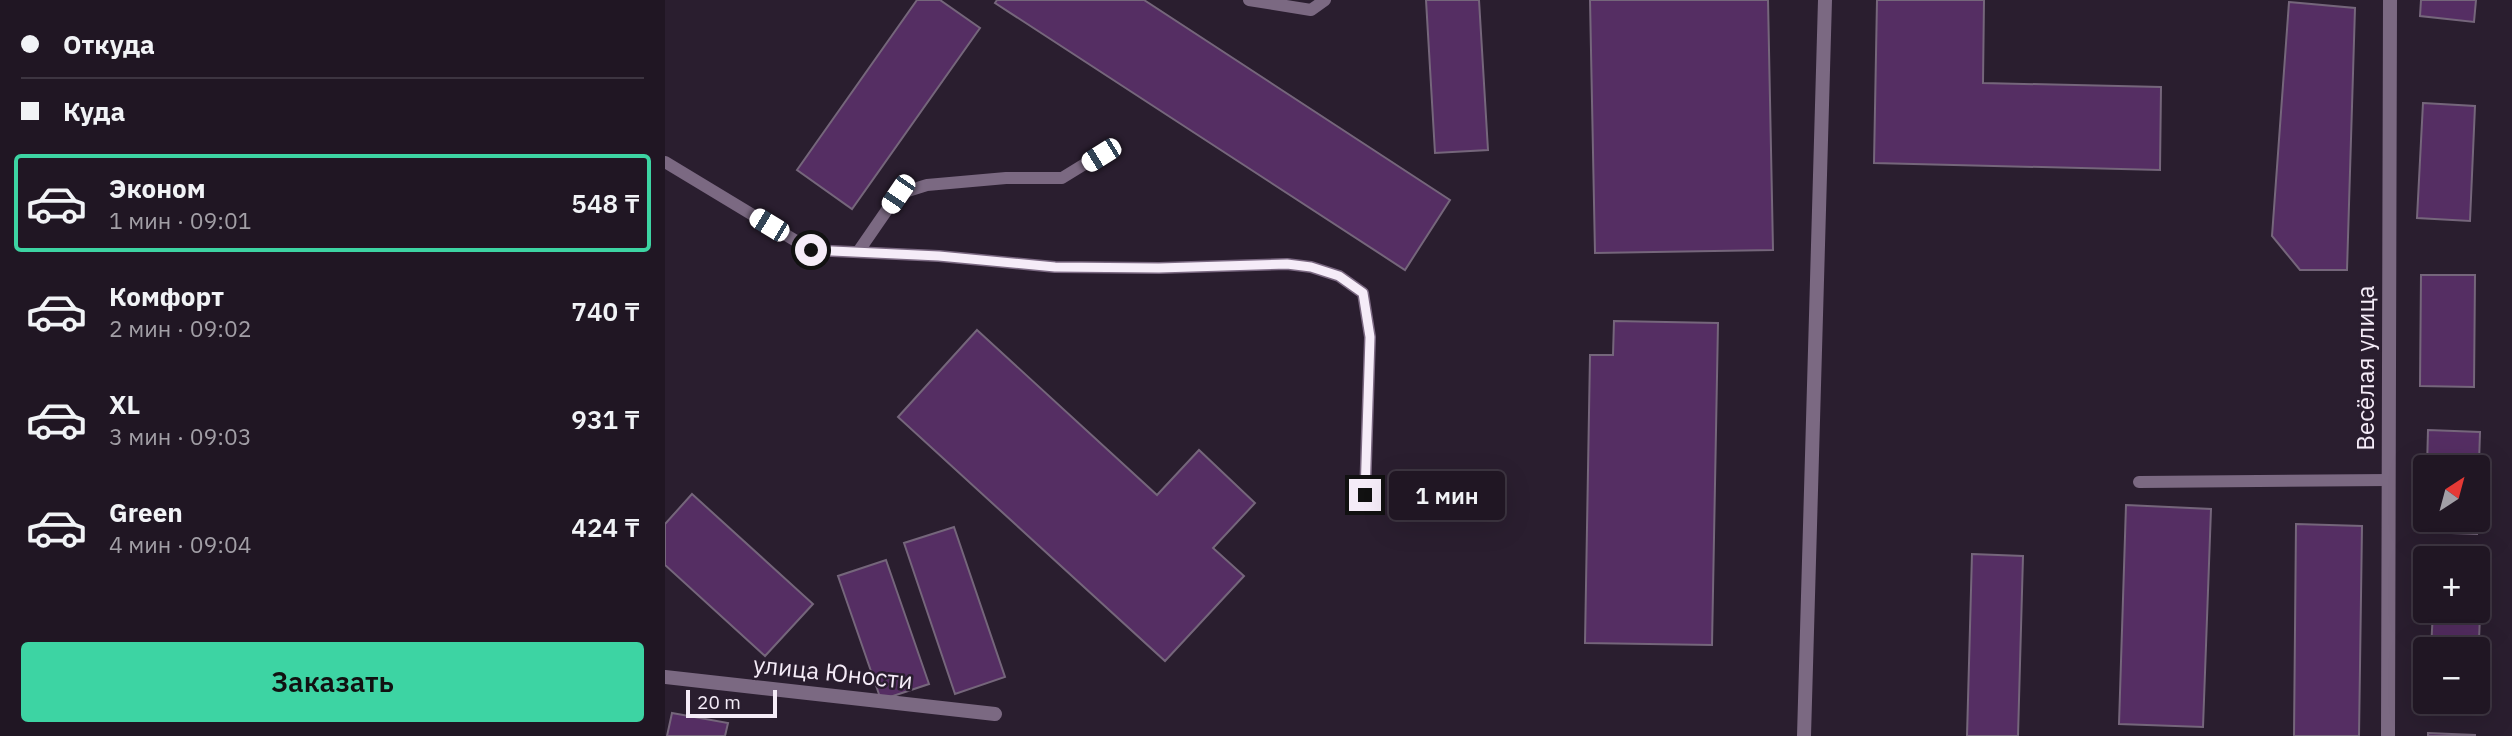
<!DOCTYPE html>
<html lang="ru">
<meta charset="utf-8">
<style>
body{margin:0;font-family:"IBM Plex Sans",sans-serif;background:#2d2330;color:#f1f3f6;height:100vh;display:flex;flex-direction:column;font-size:26px;white-space:nowrap}
*{box-sizing:border-box;margin:0}
p{font-size:23px;color:#a29fa6}
.icon{flex:none;width:38px;height:38px;fill:none;stroke:currentColor;stroke-width:2;stroke-linecap:round;stroke-linejoin:round}
.map{position:relative;flex:1;overflow:hidden}
.drawer{display:flex;flex-direction:column;background:#201623;width:665px}
.drawer>*{flex:none}
.banner{display:grid;align-content:center;height:154px;padding:0 21px;background:#201623}
.needle{width:46px;rotate:36deg}
.fabs{position:absolute;left:1748px;top:455px;display:grid;gap:14px}
.fabs a{display:grid;place-items:center;width:77px;height:77px;border-radius:7px;background:#201623;box-shadow:0 7px 28px #0002,0 0 0 2px #3d3541;font-size:35px}
.scale{position:absolute;left:21px;bottom:18px;width:91px;box-sizing:border-box;padding-left:7px;border:4px solid #f5ecf8;border-top:0;font-size:19px;line-height:24px;white-space:nowrap;color:#f5ecf8;-webkit-text-stroke:5px #2a1e2f;paint-order:stroke}
.end{position:absolute;width:32px;height:32px;margin:-16px;border:9px solid #f5ecf8;background:#111;box-shadow:0 0 0 4px #111}
.from{border-radius:50%}
.bubble{position:absolute;height:49px;border-radius:7px;background:#201623;box-shadow:0 7px 28px #0002,0 0 0 2px #3d3541;font-size:23px;font-weight:600;line-height:49px;text-align:center}
.car{position:absolute;width:21px;height:42px;margin:-21px -10px;border-radius:9px;box-shadow:0 0 5px 2px #0007;background:linear-gradient(#fff 24%,#345 0 40%,#fff 0 76%,#345 0 86%,#fff 0)}
.banner b{display:flex;align-items:center;gap:24px;height:66px;font-size:26px}
.banner b+b{border-top:2px solid #3d3541}
.banner i{width:18px;height:18px;background:#f1f3f6}
ul{padding:0;list-style:none}
li{display:flex;align-items:center;gap:21px;height:98px;margin:0 14px 10px;padding:0 7px;border:4px solid transparent;border-radius:7px}
li div{flex:1}
li b{display:block;font-size:26px}
li em{font-style:normal;font-weight:600}
li.on{border-color:#3dd4a3}
li>.icon{width:63px;height:63px;stroke-width:1.5}
.button{display:flex;gap:14px;margin-top:auto;padding:14px 21px}
.button a{flex:1;height:80px;border-radius:7px;background:#3dd4a3;color:#111;font-size:28px;font-weight:600;line-height:80px;text-align:center}
main{display:flex;flex:1;min-height:0}
.map>svg:first-child{display:block}
.building{fill:#552e63;stroke:#75667b;stroke-width:2}
.lines{fill:none;stroke-linecap:round;stroke-linejoin:round}
.lane{stroke:#7b6982;stroke-width:12}
.street{stroke:#7b6982;stroke-width:14}
.route{stroke:#f5ecf8;stroke-width:9}
.labels{text-anchor:middle;stroke-width:5;stroke-linejoin:round;paint-order:stroke}
.street-label{font-size:24px;fill:#f5ecf8;stroke:#2a1e2f}
</style>
<main>
<section class="drawer">
<div class="banner">
<b><i class="from"></i>Откуда</b>
<b><i></i>Куда</b>
</div>
<ul>
<li class="on"><svg class="icon" aria-label="car" viewBox="0 0 24 24"><path d="M5 17H2v-5l4-1 3-4h7l3 4 3 1v5h-3M9 17h6M6 11h13"/><circle cx="7" cy="17" r="2"/><circle cx="17" cy="17" r="2"/></svg><div><b>Эконом</b><p>1 мин · 09:01</p></div><em>548 ₸</em></li>
<li><svg class="icon" aria-label="car" viewBox="0 0 24 24"><path d="M5 17H2v-5l4-1 3-4h7l3 4 3 1v5h-3M9 17h6M6 11h13"/><circle cx="7" cy="17" r="2"/><circle cx="17" cy="17" r="2"/></svg><div><b>Комфорт</b><p>2 мин · 09:02</p></div><em>740 ₸</em></li>
<li><svg class="icon" aria-label="car" viewBox="0 0 24 24"><path d="M5 17H2v-5l4-1 3-4h7l3 4 3 1v5h-3M9 17h6M6 11h13"/><circle cx="7" cy="17" r="2"/><circle cx="17" cy="17" r="2"/></svg><div><b>XL</b><p>3 мин · 09:03</p></div><em>931 ₸</em></li>
<li><svg class="icon" aria-label="car" viewBox="0 0 24 24"><path d="M5 17H2v-5l4-1 3-4h7l3 4 3 1v5h-3M9 17h6M6 11h13"/><circle cx="7" cy="17" r="2"/><circle cx="17" cy="17" r="2"/></svg><div><b>Green</b><p>4 мин · 09:04</p></div><em>424 ₸</em></li>
</ul>
<div class="button"><a>Заказать</a></div>
</section>
<div class="map">
<svg width="1847" height="736" viewBox="0 0 1847 736">
<rect width="100%" height="100%" fill="#2a1e2f"/>
<!-- building -->
<path class="building" d="M 252,0 L 275,0 L 315,28 L 187,209 L 132,170 Z
M 332,0 L 479,0 L 785,200 L 740,270 L 330,3 Z
M 761,0 L 814,0 L 823,150 L 770,153 Z
M 925,0 L 1103,0 L 1108,250 L 930,253 Z
M 1212,0 L 1319,0 L 1318,83 L 1496,87 L 1495,170 L 1209,163 Z
M 1756,0 L 1811,0 L 1809,22 L 1755,16 Z
M 1624,2 L 1690,8 L 1682,270 L 1635,270 L 1607,236 Z
M 1758,103 L 1810,106 L 1805,221 L 1752,218 Z
M 1756,275 L 1810,275 L 1809,387 L 1755,386 Z
M 949,321 L 1053,323 L 1047,645 L 920,643 L 925,355 L 948,355 Z
M 312,330 L 492,495 L 534,450 L 590,503 L 548,548 L 579,576 L 500,661 L 233,417 Z
M 1763,430 L 1815,432 L 1813,494 L 1813,467 L 1762,467 Z
M 27,494 L 148,604 L 100,656 L 0,565 L 0,524 Z
M 1461,505 L 1546,509 L 1538,727 L 1454,724 Z
M 1760,507 L 1760,520 L 1812,520 L 1812,534 L 1760,532 Z
M 1631,524 L 1697,526 L 1694,736 L 1629,736 Z
M 289,527 L 340,677 L 290,694 L 239,543 Z
M 1307,554 L 1358,556 L 1353,736 L 1302,736 Z
M 221,560 L 264,684 L 216,700 L 173,576 Z
M 1813,590 L 1816,590 L 1813,665 L 1813,649 L 1766,649 L 1768,611 L 1813,611 Z
M 7,713 L 63,723 L 60,736 L 2,736 Z
M 1763,733 L 1810,735 L 1810,736 L 1763,736 Z"/>
<g class="lines">
<!-- lane -->
<path class="lane" d="M 584,0 L 646,10 L 660,0
M 0,162 L 146,250 L 274,256 L 390,267 L 494,268 L 622,264 L 646,267 L 674,276 L 698,293 L 705,337 L 700,495
M 193,252 L 233,194 L 262,185 L 341,178 L 397,178 L 436,154
M 1474,482 L 1724,480"/>
<!-- street -->
<path class="street" d="M 0,677 L 330,714
M 1139,736 L 1160,0
M 1723,736 L 1725,0"/>
</g>
<g class="lines">
<!-- route -->
<path class="route" d="M 146,250 L 274,256 L 390,267 L 494,268 L 622,264 L 646,267 L 674,276 L 698,293 L 705,337 L 700,495"/>
</g>
<g class="labels">
<!-- street labels -->
<g class="street-label">
<text transform="translate(1701 368) rotate(-90)" y="8">Весёлая улица</text>
<text transform="translate(168 673) rotate(6)" y="8">улица Юности</text>
</g>
</g>
</svg>
<div class="fabs">
<a><svg class="needle" viewBox="-14 -14 28 28"><path d="M0-13l5 13h-10z" fill="#e53935"/><path d="M0 13l5-13h-10z" fill="#a29fa6"/></svg></a>
<a>+</a>
<a>−</a>
</div>
<div class="scale">20 m</div>
<i class="end from" style="left:146px;top:250px"></i>
<i class="end" style="left:700px;top:495px"></i>
<div class="bubble" style="left:724px;top:471px;width:116px">1 мин</div>
<i class="car" style="left:436px;top:155px;rotate:238deg"></i>
<i class="car" style="left:233px;top:194px;rotate:214deg"></i>
<i class="car" style="left:104px;top:225px;rotate:301deg"></i>
</div>
</main>
